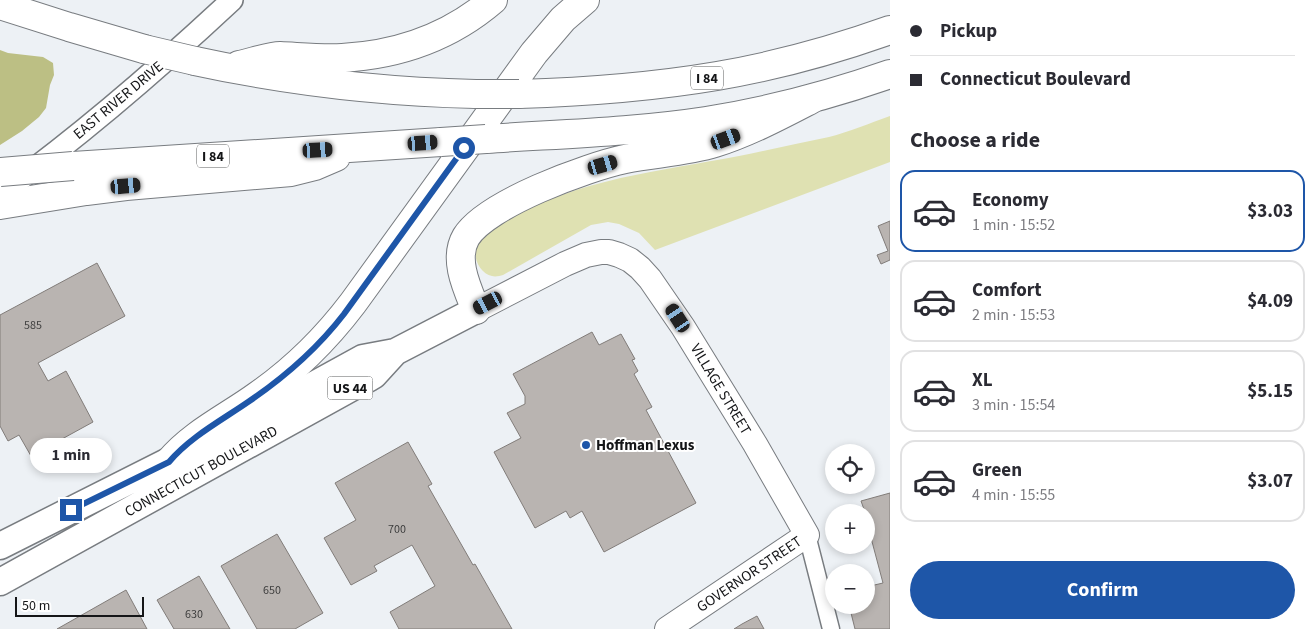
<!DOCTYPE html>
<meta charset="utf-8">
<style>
body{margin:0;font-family:"Source Sans 3",sans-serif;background:#f2f2f3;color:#2b2b33;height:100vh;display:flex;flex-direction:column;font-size:19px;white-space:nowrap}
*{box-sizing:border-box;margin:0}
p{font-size:16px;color:#7c7c81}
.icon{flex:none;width:28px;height:28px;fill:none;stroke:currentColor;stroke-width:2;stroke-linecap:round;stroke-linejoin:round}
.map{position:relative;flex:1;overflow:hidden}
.drawer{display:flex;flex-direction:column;background:#fff;width:425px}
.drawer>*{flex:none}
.hud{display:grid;align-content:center;height:110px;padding:0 20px;background:#fff}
.fabs{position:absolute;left:825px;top:444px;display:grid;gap:10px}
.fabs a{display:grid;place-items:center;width:50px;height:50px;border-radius:50%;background:#fff;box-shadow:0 2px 8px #0003;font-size:25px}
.scale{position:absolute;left:15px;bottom:12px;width:129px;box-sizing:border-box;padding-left:5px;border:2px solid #151618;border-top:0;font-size:14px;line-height:18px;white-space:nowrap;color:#151618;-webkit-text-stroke:4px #fff;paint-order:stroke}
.end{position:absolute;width:22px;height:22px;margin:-11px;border:6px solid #1e56a8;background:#fff;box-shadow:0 0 0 2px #fff}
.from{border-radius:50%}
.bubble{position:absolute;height:35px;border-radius:18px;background:#fff;box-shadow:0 2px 8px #0003;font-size:16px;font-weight:700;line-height:35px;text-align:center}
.car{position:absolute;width:15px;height:30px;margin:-15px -8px;border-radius:6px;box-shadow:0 0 4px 1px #0007;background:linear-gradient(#222 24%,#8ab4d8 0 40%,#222 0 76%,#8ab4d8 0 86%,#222 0)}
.hud b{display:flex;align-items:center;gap:18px;height:48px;font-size:19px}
.hud b+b{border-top:1px solid #e1e1e2}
.hud i{width:12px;height:12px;background:#2b2b33}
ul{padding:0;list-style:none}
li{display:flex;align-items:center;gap:15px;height:82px;margin:0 10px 8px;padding:0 10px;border:2px solid #e1e1e2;border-radius:15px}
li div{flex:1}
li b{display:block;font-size:19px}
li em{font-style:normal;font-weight:700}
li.active{border-color:#1e56a8}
li>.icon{width:45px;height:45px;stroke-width:1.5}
h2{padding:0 20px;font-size:22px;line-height:60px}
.action{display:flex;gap:10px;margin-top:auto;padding:10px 20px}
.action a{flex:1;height:58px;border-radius:30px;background:#1e56a8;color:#fff;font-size:20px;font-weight:700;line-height:58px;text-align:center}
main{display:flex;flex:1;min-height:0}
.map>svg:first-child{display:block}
.green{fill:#dfe1b2}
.forest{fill:#bcbf84}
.building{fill:#b9b4b1;stroke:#817c79}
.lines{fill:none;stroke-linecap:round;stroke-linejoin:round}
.minor-casing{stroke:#787c80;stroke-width:19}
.tertiary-casing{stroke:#787c80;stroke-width:24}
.secondary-casing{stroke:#787c80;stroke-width:26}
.primary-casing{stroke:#787c80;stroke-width:29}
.motorway-casing{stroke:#787c80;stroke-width:30}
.minor{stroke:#fff;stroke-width:16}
.tertiary{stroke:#fff;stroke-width:21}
.secondary{stroke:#fff;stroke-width:24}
.primary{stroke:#fff;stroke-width:26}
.motorway{stroke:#fff;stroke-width:28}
.motorway-bridge-casing{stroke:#787c80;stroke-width:30;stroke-linecap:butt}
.motorway-bridge{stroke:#fff;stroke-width:28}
.route{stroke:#1e56a8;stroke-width:6}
.poi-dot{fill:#1e56a8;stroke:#fff;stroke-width:2}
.labels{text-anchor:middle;stroke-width:4;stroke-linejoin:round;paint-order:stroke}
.number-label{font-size:12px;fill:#3e3e3e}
.shield{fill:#fff;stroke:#5b5c5d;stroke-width:1}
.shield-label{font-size:14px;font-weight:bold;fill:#151618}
.street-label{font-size:15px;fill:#151618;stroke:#fff}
.poi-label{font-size:15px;font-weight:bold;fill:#151618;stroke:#fff;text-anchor:start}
</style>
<main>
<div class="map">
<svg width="890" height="629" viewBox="0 0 890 629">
<rect width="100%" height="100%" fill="#edf1f5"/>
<!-- green -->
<path class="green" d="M 890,116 L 890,162 L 655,250 L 639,233 L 619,224 L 608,222 L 591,225 L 503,275 C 500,276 495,277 492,276 C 481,274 473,259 476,249 C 480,236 495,227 506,221 C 576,179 661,171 739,156 C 769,150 799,143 829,137 C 849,132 870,123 890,116 Z"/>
<!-- forest -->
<path class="forest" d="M 0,50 L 8,53 L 43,57 L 53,63 L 54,75 L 50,85 L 46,108 L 39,117 L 22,131 L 0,145 Z"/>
<!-- building -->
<path class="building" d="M 890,221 L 890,260 L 881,264 L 877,255 L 888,251 L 878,226 Z
M 97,263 L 125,316 L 38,363 L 48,381 L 66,371 L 93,422 L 31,456 L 19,435 L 8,441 L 0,426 L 0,315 Z
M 592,332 L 599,345 L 621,334 L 635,359 L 632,360 L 638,371 L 634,374 L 652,407 L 646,410 L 696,503 L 604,552 L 582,511 L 570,518 L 566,511 L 535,528 L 494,452 L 521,438 L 507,413 L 525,404 L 525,396 L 513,374 Z
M 408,442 L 432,484 L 428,486 L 473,565 L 475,564 L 512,629 L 399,629 L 390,612 L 435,586 L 412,545 L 374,566 L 377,571 L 351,585 L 324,538 L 356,520 L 335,483 Z
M 890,493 L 890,629 L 855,629 L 849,605 L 866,605 L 866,587 L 883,583 L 866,519 L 866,512 L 865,512 L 861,501 Z
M 277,534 L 323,613 L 295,629 L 257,629 L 221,566 Z
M 199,576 L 230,629 L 174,629 L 157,600 Z
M 126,590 L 147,629 L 57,629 Z
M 757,616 L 764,629 L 734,629 L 742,624 Z"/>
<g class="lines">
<defs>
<path id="minor" d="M 807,535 L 831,629"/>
<path id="tertiary" d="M 0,194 C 82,135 158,69 232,0"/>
<path id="secondary" d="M 476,310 L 565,264 L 586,255 L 601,252 L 609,252 L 619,255 L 630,260 L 640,268 L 650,279 L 683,327 L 755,444 L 807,535 L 667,629"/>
<path id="primary" d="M 0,546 L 250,420 L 363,358 L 395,352 L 476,310
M 0,582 L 369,378 L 374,375 L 395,352"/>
<path id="motorway" d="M 0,5 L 69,27 L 144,49
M 195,61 C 287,81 382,92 476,94
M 239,65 C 250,63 269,56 280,56 C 301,57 321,59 342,58 C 397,55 450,37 493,0
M 519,94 C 585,92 652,87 717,76 C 776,66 834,50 890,30
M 486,139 C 559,134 634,132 706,121 C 769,111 830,95 890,74
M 73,166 L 441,142
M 0,205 L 86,191 L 126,186 L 291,172 L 315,166 L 336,157
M 476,310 C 467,288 453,259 466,237 C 486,204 587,167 625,159 C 655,153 686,152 715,143 C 750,132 783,114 816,97
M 169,462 C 192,434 228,417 257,396 C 296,369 325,340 353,303 L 534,53 L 563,19 L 585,0"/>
</defs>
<!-- minor casing -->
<use href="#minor" class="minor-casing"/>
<!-- tertiary casing -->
<use href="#tertiary" class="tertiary-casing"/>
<!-- secondary casing -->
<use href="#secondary" class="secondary-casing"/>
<!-- primary casing -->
<use href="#primary" class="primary-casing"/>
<!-- motorway casing -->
<use href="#motorway" class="motorway-casing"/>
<!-- minor -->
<use href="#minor" class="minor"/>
<!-- tertiary -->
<use href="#tertiary" class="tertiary"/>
<!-- secondary -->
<use href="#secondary" class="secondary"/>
<!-- primary -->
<use href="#primary" class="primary"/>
<!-- motorway -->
<use href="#motorway" class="motorway"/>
<defs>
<path id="motorway-bridge" d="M 144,49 L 195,61
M 476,94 L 519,94
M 441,142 L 486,139
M 0,172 L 73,166"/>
</defs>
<!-- motorway-bridge casing -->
<use href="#motorway-bridge" class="motorway-bridge-casing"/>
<!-- motorway-bridge -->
<use href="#motorway-bridge" class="motorway-bridge"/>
</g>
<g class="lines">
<!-- route -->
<path class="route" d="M 71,510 L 169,462 C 190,437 222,420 248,402 C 285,377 317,349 344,314 L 464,148"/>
</g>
<!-- markers -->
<circle class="poi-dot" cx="586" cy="445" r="5"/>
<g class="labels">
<!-- number labels -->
<g class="number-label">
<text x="33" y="329">585</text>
<text x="397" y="533">700</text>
<text x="272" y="594">650</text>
<text x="194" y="618">630</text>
</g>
<!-- shield labels -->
<g class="shield">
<rect x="691" y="66.5" width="32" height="23" rx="4"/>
<rect x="197" y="144.5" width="32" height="23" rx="4"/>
<rect x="327.5" y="376.5" width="45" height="23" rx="4"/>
</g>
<g class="shield-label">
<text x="707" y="83">I 84</text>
<text x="213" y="161">I 84</text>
<text x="350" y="393">US 44</text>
</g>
<!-- street labels -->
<g class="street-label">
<text transform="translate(118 100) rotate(-40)" y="5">EAST RIVER DRIVE</text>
<text transform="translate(721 389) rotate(59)" y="5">VILLAGE STREET</text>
<text transform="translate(201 471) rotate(-29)" y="5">CONNECTICUT BOULEVARD</text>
<text transform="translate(749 574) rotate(-34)" y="5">GOVERNOR STREET</text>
</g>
<!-- poi labels -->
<g class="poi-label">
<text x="596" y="450">Hoffman Lexus</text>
</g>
</g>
</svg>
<div class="fabs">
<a><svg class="icon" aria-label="locate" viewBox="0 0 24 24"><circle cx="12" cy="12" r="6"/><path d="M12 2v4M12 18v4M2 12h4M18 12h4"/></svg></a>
<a>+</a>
<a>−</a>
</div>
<div class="scale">50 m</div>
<i class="end from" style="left:464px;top:148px"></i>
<i class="end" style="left:71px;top:510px"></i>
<div class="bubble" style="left:30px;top:438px;width:82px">1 min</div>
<i class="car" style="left:726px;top:139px;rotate:70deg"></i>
<i class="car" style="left:423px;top:143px;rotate:86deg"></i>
<i class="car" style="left:318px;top:150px;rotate:87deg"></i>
<i class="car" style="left:603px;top:165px;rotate:74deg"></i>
<i class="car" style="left:126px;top:186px;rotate:85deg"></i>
<i class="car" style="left:488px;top:303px;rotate:243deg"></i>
<i class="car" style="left:678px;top:318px;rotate:327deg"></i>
</div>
<section class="drawer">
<div class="hud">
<b><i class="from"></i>Pickup</b>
<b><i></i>Connecticut Boulevard</b>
</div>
<h2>Choose a ride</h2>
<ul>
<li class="active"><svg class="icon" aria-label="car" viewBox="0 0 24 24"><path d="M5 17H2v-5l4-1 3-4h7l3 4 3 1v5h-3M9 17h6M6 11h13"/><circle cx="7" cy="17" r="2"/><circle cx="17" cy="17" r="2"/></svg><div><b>Economy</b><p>1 min · 15:52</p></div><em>$3.03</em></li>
<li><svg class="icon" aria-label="car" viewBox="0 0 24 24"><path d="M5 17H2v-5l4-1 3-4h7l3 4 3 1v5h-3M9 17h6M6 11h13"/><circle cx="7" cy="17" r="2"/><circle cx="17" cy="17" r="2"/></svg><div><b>Comfort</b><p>2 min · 15:53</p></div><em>$4.09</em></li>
<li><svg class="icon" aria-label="car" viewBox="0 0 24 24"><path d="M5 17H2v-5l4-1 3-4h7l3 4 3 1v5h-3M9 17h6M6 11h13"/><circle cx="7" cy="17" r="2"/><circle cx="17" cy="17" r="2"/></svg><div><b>XL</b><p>3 min · 15:54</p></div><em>$5.15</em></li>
<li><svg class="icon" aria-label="car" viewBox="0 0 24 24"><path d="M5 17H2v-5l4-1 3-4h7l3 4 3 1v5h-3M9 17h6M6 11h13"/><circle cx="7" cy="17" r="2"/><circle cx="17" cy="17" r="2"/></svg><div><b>Green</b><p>4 min · 15:55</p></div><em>$3.07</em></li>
</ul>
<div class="action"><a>Confirm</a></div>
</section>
</main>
